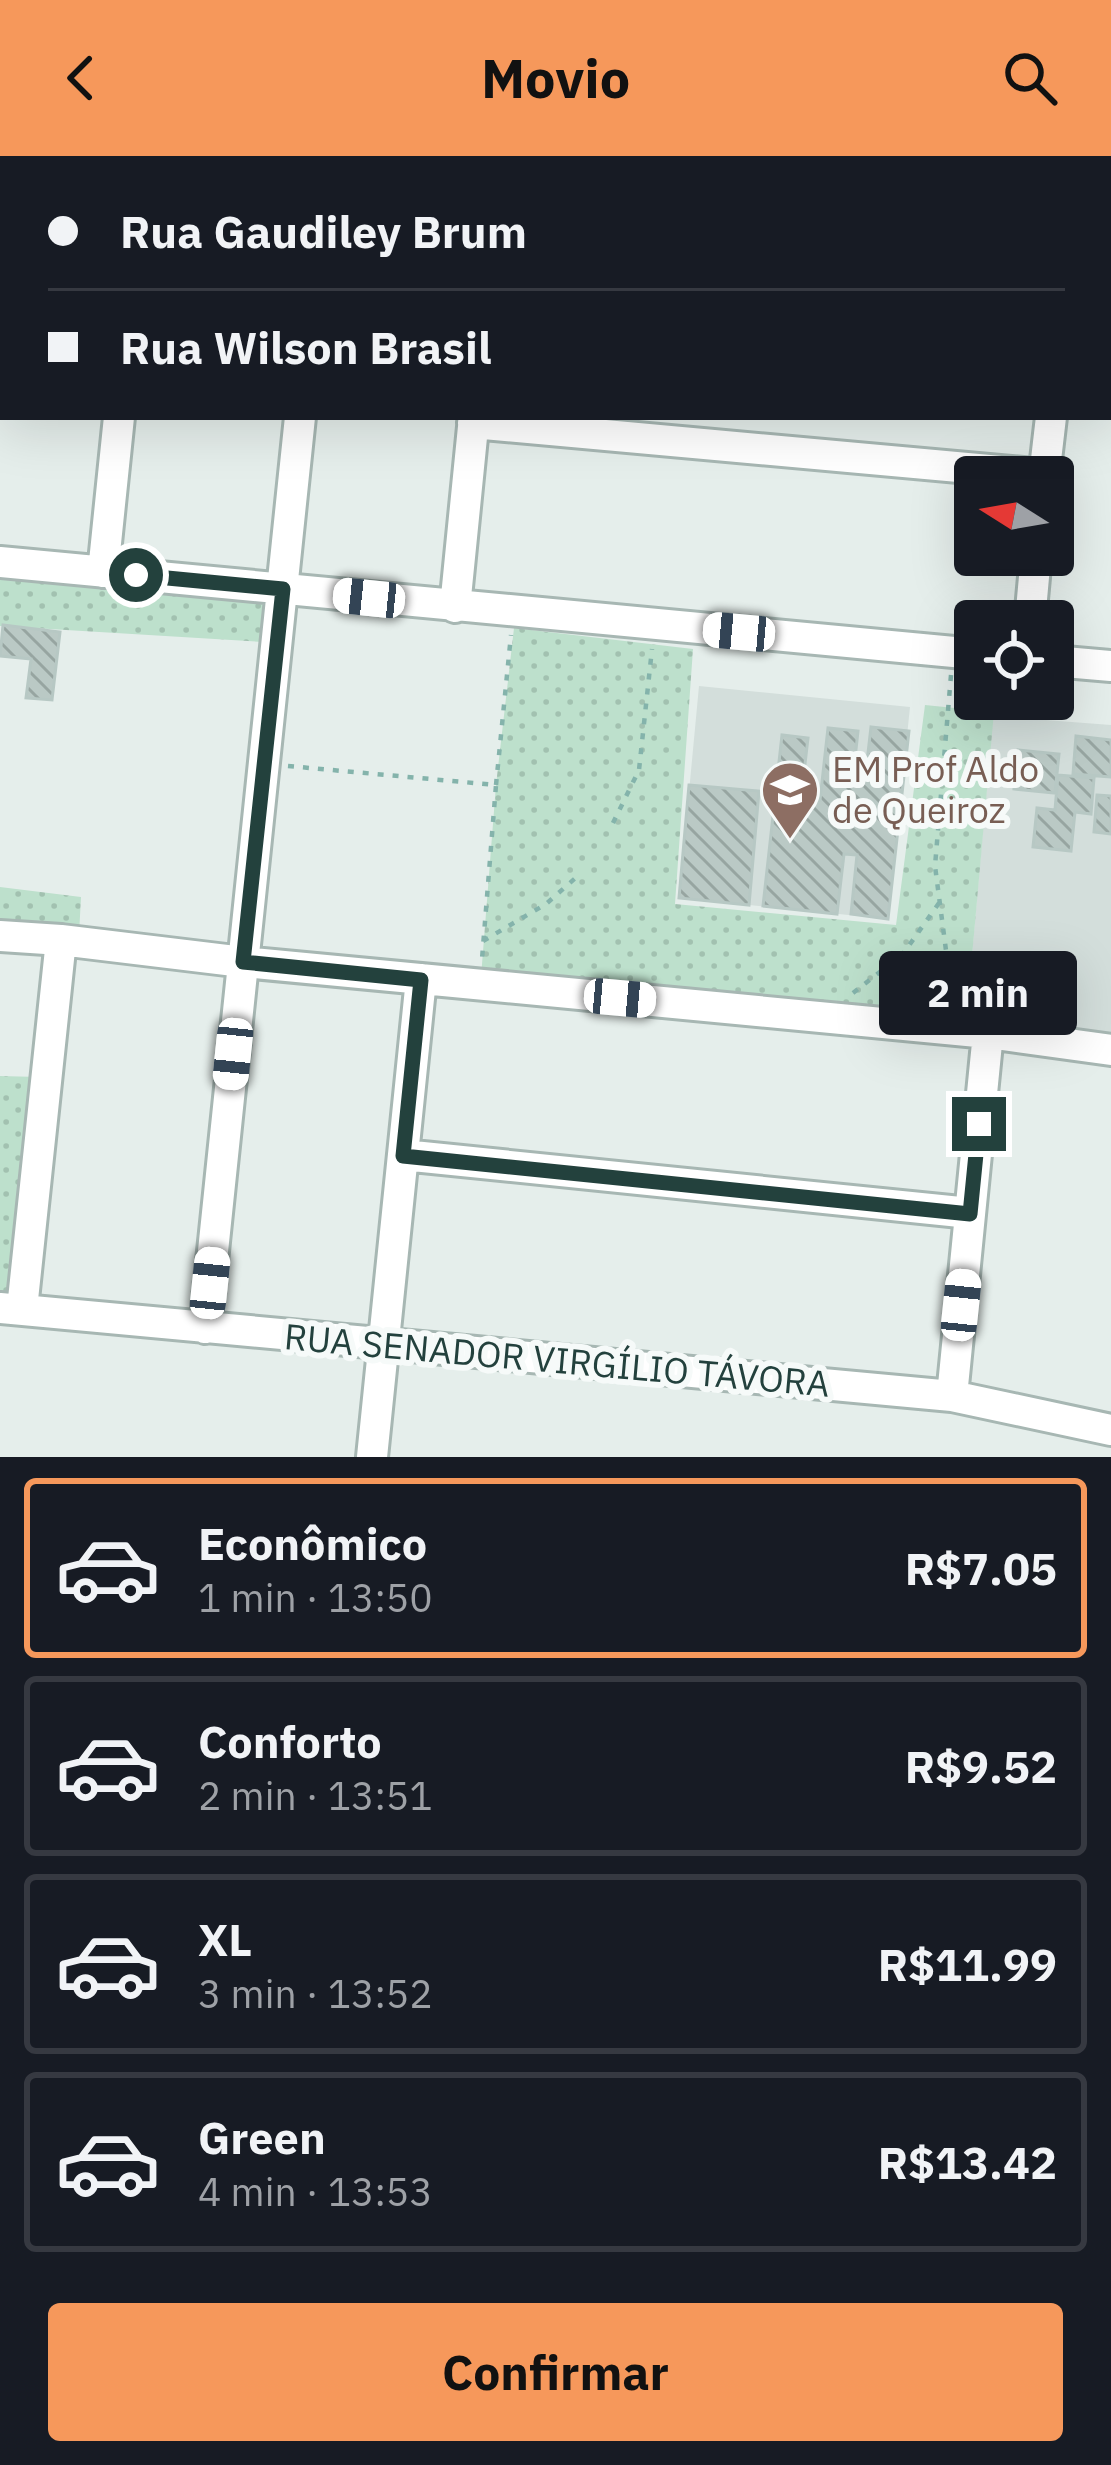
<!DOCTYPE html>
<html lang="pt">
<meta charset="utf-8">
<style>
body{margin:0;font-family:"IBM Plex Sans",sans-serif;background:#20242c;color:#f1f3f6;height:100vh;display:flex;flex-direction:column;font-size:45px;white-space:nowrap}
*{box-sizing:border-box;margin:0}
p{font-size:39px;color:#9ea1a6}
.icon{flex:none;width:66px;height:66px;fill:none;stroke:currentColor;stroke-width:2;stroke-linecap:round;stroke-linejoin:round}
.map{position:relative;height:1301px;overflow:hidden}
.drawer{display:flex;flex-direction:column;background:#171b24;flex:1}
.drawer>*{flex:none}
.hud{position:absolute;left:0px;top:0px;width:1113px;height:264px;box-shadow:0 12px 48px #0002;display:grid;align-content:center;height:264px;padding:0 48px;background:#171b24}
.needle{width:78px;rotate:281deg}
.controls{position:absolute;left:954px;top:300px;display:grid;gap:24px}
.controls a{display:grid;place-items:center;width:120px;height:120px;border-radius:12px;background:#171b24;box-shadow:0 12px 48px #0002;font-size:60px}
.end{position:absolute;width:54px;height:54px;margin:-27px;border:15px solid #23413d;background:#fff;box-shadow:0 0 0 6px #fff}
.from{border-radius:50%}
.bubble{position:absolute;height:84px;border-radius:12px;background:#171b24;box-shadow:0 12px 48px #0002;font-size:39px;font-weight:700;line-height:84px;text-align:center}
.car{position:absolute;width:36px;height:72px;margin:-36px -18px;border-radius:15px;box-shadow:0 0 9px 3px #0007;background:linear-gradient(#fff 24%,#345 0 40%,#fff 0 76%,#345 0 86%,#fff 0)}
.hud b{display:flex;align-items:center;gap:42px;height:114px;font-size:45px}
.hud b+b{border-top:3px solid #363941}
.hud i{width:30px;height:30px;background:#f1f3f6}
ul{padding:21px 0 0;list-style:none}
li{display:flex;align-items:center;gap:36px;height:180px;margin:0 24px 18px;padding:0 24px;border:6px solid #363941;border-radius:12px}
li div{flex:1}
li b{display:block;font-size:45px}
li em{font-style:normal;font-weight:700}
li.current{border-color:#f6985b}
li>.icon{width:108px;height:108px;stroke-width:1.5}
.button{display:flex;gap:24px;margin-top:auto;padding:24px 48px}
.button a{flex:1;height:138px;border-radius:12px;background:#f6985b;color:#111;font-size:48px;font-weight:700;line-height:138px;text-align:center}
header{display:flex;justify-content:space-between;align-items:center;height:156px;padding:0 48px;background:#f6985b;color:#111;font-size:54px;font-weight:700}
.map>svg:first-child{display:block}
.built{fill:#d3dedb}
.park{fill:url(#park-dots)}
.building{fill:url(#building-back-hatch);stroke:#b7c8c4;stroke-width:3}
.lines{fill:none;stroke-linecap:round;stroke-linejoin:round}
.minor-casing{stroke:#a7b7b3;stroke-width:36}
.path{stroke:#84b3ab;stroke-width:4.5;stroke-dasharray:6 9;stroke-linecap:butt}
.minor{stroke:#fff;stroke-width:30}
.route{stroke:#23413d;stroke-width:15}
.labels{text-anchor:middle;stroke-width:12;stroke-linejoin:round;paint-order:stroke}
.education-label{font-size:36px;fill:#785e54;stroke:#f6faf9;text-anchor:start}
.street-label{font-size:36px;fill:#23413d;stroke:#f6faf9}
</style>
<header><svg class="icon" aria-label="back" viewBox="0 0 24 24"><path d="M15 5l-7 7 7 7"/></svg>Movio<svg class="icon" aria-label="search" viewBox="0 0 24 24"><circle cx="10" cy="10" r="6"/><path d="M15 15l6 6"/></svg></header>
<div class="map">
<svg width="1111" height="1301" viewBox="0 0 1111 1301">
<defs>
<pattern id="park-dots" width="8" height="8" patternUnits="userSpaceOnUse" patternTransform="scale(3)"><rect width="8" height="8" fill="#bde0cc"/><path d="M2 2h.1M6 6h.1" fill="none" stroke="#a2c1b0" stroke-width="1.8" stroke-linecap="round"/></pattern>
<pattern id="building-back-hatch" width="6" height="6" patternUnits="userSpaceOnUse" patternTransform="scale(3)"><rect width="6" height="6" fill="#bac9c5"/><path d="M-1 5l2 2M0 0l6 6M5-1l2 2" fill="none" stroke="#97a5a1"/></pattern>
</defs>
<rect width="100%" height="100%" fill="#e5eeeb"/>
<!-- built -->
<path class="built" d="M 699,530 L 910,551 L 888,763 L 679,742 Z
M 993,560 L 1111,569 L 1111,883 L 966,867 Z"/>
<!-- park -->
<path class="park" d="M 0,416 L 271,442 L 263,486 L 0,470 Z
M 514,472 L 693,493 L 675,748 L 896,769 L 925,549 L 994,556 L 966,867 L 481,821 L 496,629 Z
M 0,731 L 81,741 L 79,779 L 0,774 Z
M 0,920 L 39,921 L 15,1138 L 0,1136 Z"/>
<!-- building -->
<path class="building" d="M 3,469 L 60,476 L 52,544 L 26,542 L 31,503 L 0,500 Z
M 871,571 L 909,575 L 888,763 L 851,758 L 857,699 L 844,698 L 837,758 L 763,750 L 782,579 L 808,582 L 801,642 L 820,644 L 828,572 L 858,575 L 853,621 L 865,623 Z
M 1076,580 L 1111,584 L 1111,621 L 1073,618 Z
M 1018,594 L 1059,598 L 1055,637 L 1014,633 Z
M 1058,619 L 1094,622 L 1091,658 L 1075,656 L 1071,695 L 1033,691 L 1037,652 L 1055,654 Z
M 689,629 L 759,635 L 749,749 L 679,742 Z
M 1097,639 L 1111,640 L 1111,678 L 1094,676 Z"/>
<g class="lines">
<defs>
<path id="minor" d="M 145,3 L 145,0
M 327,3 L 327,0
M 498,3 L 499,0
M 1077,3 L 1077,0
M 473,267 L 1045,319
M 1044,321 L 1051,261
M 0,406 L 975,498
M 103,416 L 119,261
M 455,451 L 474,261
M 1030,465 L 1036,399
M 1053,505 L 1111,510
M 0,780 L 61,784 L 243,806 L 988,877 L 1111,894
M 403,999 L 970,1057
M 0,1152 L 952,1240 L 1111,1274
M 22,1153 L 61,784
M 205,1172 L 300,261
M 952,1240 L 988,877
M 372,1301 L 421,823"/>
</defs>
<!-- minor casing -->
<use href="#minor" class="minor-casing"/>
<!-- path -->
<path class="path" d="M 951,519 L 935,710 L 953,848
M 288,610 L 496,629 L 482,803
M 496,629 L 511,479
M 613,667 L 639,614 L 652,493
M 483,785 L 546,748 L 580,718
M 853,837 L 903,798 L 939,747"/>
<!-- minor -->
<use href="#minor" class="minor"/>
</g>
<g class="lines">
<!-- route -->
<path class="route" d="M 136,419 L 283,433 L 243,806 L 421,824 L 403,1000 L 970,1058 L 979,968"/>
</g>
<!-- icons -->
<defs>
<symbol id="school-pin" viewBox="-11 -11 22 30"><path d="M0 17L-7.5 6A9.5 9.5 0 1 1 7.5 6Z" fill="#8d6e63" stroke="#f6faf9"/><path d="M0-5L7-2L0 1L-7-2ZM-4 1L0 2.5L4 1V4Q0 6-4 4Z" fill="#fff"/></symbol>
</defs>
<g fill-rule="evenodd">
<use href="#school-pin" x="757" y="601" width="66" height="90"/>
</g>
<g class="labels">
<!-- education labels -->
<g class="education-label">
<text x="832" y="626">EM Prof Aldo<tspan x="832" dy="41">de Queiroz</tspan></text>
</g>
<!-- street labels -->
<g class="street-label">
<text transform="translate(557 1204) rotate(5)" y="13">RUA SENADOR VIRGÍLIO TÁVORA</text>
</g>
</g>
</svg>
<div class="controls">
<a><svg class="needle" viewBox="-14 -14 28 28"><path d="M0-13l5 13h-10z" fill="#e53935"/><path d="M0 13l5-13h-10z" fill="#9ea1a6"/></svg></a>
<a><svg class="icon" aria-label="locate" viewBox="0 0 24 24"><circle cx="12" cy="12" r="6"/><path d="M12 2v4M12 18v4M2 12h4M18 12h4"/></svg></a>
</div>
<i class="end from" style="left:136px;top:419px"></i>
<i class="end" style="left:979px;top:968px"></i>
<div class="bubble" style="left:879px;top:795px;width:198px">2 min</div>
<i class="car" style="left:369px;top:442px;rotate:276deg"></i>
<i class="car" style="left:739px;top:476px;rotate:275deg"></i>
<i class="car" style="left:620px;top:842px;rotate:95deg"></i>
<i class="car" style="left:233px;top:898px;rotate:186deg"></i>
<i class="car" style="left:210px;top:1127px;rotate:6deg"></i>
<i class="car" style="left:961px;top:1149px;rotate:6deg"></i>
<div class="hud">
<b><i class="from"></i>Rua Gaudiley Brum</b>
<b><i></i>Rua Wilson Brasil</b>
</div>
</div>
<section class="drawer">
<ul>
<li class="current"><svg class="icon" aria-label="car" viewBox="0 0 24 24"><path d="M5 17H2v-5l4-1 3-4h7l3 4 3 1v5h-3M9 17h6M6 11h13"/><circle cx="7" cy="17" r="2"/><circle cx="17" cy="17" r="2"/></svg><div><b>Econômico</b><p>1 min · 13:50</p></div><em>R$7.05</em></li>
<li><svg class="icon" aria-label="car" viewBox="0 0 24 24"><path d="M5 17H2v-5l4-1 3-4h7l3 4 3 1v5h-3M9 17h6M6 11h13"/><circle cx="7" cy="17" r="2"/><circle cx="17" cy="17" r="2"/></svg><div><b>Conforto</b><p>2 min · 13:51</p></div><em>R$9.52</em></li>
<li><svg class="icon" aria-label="car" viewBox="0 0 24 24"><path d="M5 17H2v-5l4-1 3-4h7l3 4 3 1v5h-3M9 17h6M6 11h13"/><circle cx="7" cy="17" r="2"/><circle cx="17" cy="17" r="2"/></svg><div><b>XL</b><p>3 min · 13:52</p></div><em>R$11.99</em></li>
<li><svg class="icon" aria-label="car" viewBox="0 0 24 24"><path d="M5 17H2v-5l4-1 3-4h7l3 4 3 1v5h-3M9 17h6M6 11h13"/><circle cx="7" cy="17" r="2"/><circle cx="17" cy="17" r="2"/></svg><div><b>Green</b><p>4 min · 13:53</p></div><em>R$13.42</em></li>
</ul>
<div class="button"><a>Confirmar</a></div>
</section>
